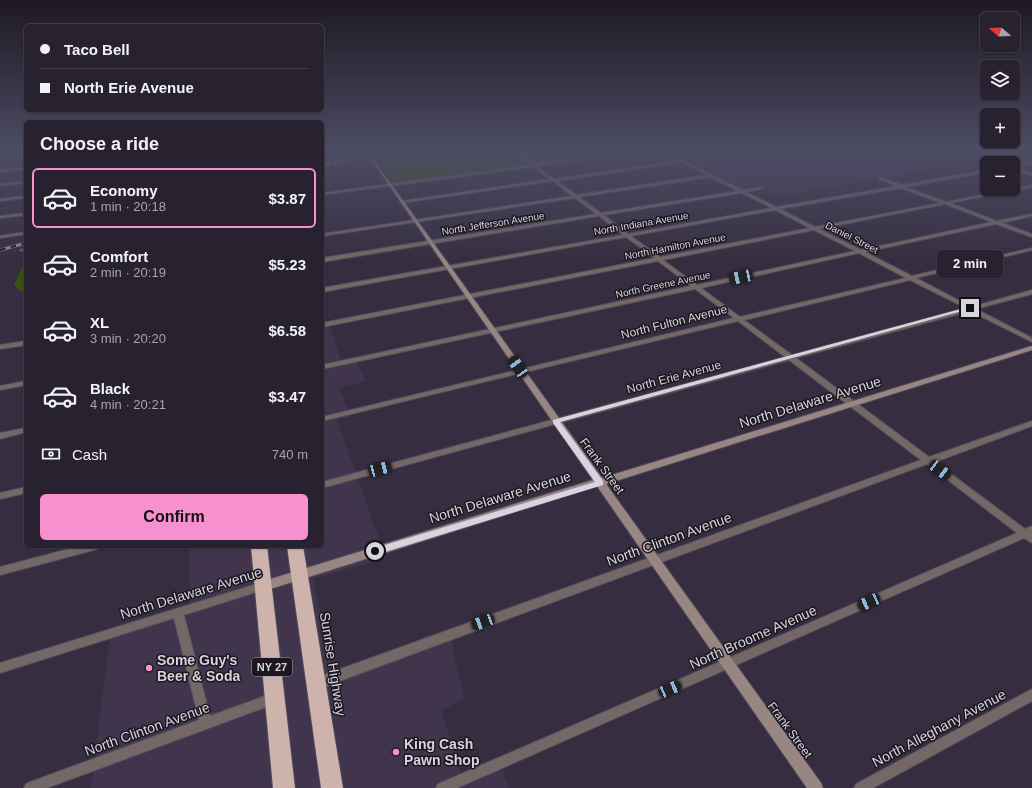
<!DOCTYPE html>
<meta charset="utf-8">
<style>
body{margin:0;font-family:Arial,sans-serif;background:#302a38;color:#f1f3f6;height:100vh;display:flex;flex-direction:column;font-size:15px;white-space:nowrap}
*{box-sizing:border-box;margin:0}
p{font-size:13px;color:#a5a4ab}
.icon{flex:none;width:22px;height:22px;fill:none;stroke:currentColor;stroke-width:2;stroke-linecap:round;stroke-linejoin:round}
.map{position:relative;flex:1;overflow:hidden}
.sheet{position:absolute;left:24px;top:120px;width:300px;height:428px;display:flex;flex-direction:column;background:#282230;border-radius:6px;box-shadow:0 1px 3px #0004,0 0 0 1px #443f4c}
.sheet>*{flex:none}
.banner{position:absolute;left:24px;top:24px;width:300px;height:88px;border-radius:6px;box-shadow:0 1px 3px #0004,0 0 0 1px #443f4c;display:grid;align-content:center;height:88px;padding:0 16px;background:#282230}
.needle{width:26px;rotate:289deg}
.tools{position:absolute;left:980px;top:12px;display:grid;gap:8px}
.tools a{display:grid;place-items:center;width:40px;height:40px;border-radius:6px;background:#282230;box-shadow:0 1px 3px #0004,0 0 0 1px #443f4c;font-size:20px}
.end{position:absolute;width:18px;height:18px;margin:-9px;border:5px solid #d8d4df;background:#111;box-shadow:0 0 0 2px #111}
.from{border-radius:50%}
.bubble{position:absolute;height:28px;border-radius:6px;background:#282230;box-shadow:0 1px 3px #0004,0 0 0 1px #443f4c;font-size:13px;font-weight:700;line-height:28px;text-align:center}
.car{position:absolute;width:12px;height:24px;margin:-12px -6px;border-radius:5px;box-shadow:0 0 3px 1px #0007;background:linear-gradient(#222 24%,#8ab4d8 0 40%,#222 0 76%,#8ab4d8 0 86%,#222 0)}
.banner b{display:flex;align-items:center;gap:14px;height:38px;font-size:15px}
.banner b+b{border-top:1px solid #443f4c}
.banner i{width:10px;height:10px;background:#f1f3f6}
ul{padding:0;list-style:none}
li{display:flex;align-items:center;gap:12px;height:60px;margin:0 8px 6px;padding:0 8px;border:2px solid transparent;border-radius:6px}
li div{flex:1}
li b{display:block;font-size:15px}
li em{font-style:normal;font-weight:700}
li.on{border-color:#f690cf}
li>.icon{width:36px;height:36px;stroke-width:1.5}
h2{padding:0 16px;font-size:18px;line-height:48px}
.pay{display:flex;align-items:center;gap:10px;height:44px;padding:0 16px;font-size:15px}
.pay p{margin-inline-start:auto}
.action{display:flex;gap:8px;margin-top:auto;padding:8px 16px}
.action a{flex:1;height:46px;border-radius:6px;background:#f690cf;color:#111;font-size:16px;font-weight:700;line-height:46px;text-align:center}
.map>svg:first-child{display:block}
.built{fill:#40354d}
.green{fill:#39530e}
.water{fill:#0b1a22}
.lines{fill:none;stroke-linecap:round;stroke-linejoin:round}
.street-casing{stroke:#534c5d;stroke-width:2}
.secondary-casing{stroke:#534c5d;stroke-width:2}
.highway-casing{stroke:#534c5d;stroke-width:2}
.street{fill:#746866;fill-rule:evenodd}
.secondary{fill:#988683;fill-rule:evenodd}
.highway{fill:#ceb2ac;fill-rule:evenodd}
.rail-far1-casing{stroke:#8a8492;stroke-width:2.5}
.rail-casing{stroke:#8a8492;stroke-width:3}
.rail-far1{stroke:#1c1820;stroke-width:1.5;stroke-dasharray:4;stroke-linecap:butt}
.rail{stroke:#1c1820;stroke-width:2;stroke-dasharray:5.5;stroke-linecap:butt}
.route{fill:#d8d4df}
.poi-dot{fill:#f690cf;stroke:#1c1820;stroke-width:1.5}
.labels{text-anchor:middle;stroke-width:3;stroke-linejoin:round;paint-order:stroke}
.far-street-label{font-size:10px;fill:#d8d4df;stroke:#1c1820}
.shield{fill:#1c1820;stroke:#a09ca6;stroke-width:1}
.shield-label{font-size:11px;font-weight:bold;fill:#d8d4df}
.street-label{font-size:12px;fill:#d8d4df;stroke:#1c1820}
.near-street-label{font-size:14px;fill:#d8d4df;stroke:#1c1820}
.near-poi-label{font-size:14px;font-weight:bold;fill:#d8d4df;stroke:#1c1820;text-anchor:start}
</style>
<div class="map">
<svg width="1032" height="788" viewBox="0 0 1032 788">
<rect width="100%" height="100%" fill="#362e40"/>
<!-- built -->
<path class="built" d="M 698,151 L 1032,151 L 778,196 L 765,189 L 749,192 L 675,154 Z
M 328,321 L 341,360 L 355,357 L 366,381 L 339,388 L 351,417 L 337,420 L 386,558 L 313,579 L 333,672 L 449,630 L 464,699 L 441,711 L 461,774 L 497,756 L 509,788 L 91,788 L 111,629 L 190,606 L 189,546 L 322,546 L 322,322 Z"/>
<!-- green -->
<path class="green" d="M 388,151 L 589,151 L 596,156 L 394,183 L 374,155 Z
M 26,260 L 26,292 L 20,291 L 14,285 Z"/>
<!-- water -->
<path class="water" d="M 339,151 L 359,151 L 322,161 L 322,153 Z"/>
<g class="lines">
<defs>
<path id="street" d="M 0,151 L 8,151 L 0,153 Z
M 513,151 L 518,151 L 535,164 L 631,151 L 643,151 L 537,166 L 554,179 L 679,161 L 661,151 L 666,151 L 742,190 L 763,187 L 763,189 L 746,192 L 776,207 L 897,186 L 879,179 L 879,177 L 880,177 L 902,185 L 987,170 L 987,172 L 906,187 L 946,202 L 1032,185 L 1032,187 L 950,203 L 997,221 L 1032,214 L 1032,216 L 1002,223 L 1032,234 L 1032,237 L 996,224 L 865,252 L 912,276 L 1032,248 L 1032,250 L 916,278 L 971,307 L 1032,290 L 1032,294 L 976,309 L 1032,338 L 1032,342 L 970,311 L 796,358 L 929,457 L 1032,421 L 1032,426 L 935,462 L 1025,529 L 1032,526 L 1032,543 L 1024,538 L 457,788 L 436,788 L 438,784 L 1017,533 L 927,464 L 318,689 L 314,687 L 312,683 L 314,679 L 318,677 L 921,460 L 789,360 L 322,488 L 322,482 L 785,357 L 738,321 L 322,421 L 322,417 L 734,318 L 695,289 L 322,369 L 322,365 L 691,286 L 658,261 L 322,327 L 322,323 L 655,258 L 626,237 L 322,292 L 322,288 L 623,235 L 599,216 L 322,262 L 322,258 L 596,214 L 575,198 L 322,236 L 322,234 L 572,196 L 553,181 L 402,203 L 400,202 L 402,201 L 550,179 L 533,167 L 322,195 L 322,193 L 531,165 ZM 682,162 L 708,175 L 577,195 L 557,181 ZM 711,177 L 738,191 L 601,213 L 579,197 ZM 901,188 L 941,203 L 815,227 L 780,209 ZM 741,193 L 772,208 L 628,234 L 604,215 ZM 945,204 L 992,222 L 861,250 L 819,229 ZM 775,210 L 810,228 L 660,257 L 631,236 ZM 814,230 L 855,251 L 697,285 L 663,260 ZM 859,253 L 906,278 L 740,317 L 701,288 ZM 910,280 L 966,308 L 792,355 L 744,320 Z
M 26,155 L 26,157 L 0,159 L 0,157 Z
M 987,159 L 999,162 L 1000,163 L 994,163 L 986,161 Z
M 1032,161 L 1032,163 L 1013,167 L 1032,173 L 1032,175 L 1013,169 L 1013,165 Z
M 26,167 L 26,169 L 0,172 L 0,170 Z
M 26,181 L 26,183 L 0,186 L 0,184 Z
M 26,196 L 26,198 L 0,201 L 0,199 Z
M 26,213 L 26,215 L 0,218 L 0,216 Z
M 26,232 L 26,234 L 0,238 L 0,236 Z
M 26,248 L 26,250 L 22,251 L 20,250 Z
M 26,341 L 26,345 L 0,349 L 0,345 Z
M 26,381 L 26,385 L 0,390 L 0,386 Z
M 26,428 L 26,432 L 0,439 L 0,433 Z
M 26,487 L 26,493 L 0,499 L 0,493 Z
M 80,546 L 99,546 L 97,549 L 94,550 L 0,575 L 0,567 Z
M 263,582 L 266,583 L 268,586 L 266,589 L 184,615 L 210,716 L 273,693 L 277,695 L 279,699 L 277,703 L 47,788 L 24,788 L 26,784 L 30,782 L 199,720 L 174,618 L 0,673 L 0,663 Z
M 1032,689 L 1032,701 L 873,788 L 854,788 L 856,784 Z"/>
<path id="secondary" d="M 369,156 L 371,156 L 602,478 L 1032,346 L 1032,350 L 606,484 L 821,783 L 823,788 L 807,788 L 597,486 L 264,591 L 260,589 L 258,586 L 260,583 L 264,581 L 593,480 Z"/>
<path id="highway" d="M 251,546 L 267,546 L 295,788 L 273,788 Z
M 287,546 L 303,546 L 343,788 L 321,788 Z"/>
</defs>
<!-- street casing -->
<use href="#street" class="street-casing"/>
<!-- secondary casing -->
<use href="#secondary" class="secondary-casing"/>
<!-- highway casing -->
<use href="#highway" class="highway-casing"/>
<!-- street -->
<use href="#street" class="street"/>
<!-- secondary -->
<use href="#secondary" class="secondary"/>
<!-- highway -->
<use href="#highway" class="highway"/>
<defs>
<path id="rail-far1" d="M 322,166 L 380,151"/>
<path id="rail" d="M 0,250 L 26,243"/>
</defs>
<!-- rail-far1 casing -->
<use href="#rail-far1" class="rail-far1-casing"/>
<!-- rail casing -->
<use href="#rail" class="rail-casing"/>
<!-- rail-far1 -->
<use href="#rail-far1" class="rail-far1"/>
<!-- rail -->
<use href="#rail" class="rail"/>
</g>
<!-- sky -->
<linearGradient id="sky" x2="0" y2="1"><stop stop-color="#1e1923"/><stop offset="0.58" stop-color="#4c4c64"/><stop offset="1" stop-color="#4c4c64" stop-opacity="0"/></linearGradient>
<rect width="1032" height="262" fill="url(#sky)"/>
<!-- route -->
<path class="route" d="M 968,307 L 973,308 L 560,422 L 603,481 L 603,485 L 375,555 L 370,551 L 375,548 L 595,482 L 553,423 L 553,420 Z"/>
<!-- markers -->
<g class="poi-dot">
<circle cx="149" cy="668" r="4"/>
<circle cx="396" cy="752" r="4"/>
</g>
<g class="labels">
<!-- far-street labels -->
<g class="far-street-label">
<text transform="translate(493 223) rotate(-9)" y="4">North Jefferson Avenue</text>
<text transform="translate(641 223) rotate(-10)" y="4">North Indiana Avenue</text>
<text transform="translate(852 237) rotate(27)" y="4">Daniel Street</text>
<text transform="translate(675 246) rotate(-11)" y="4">North Hamilton Avenue</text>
<text transform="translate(663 284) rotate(-12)" y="4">North Greene Avenue</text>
</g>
<!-- shield labels -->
<rect class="shield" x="252" y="658" width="40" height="18" rx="3"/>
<g class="shield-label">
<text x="272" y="671">NY 27</text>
</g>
<!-- street labels -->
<g class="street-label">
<text transform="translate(674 322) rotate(-14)" y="4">North Fulton Avenue</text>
<text transform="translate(674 377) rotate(-15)" y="4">North Erie Avenue</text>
<text transform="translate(602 466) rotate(54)" y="4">Frank Street</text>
<text transform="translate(790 730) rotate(54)" y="4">Frank Street</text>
</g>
<!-- near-street labels -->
<g class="near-street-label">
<text transform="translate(810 402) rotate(-17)" y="5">North Delaware Avenue</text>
<text transform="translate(500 497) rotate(-17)" y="5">North Delaware Avenue</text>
<text transform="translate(669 539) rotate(-20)" y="5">North Clinton Avenue</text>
<text transform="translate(191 593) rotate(-17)" y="5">North Delaware Avenue</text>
<text transform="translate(753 637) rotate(-24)" y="5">North Broome Avenue</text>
<text transform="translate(333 664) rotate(81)" y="5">Sunrise Highway</text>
<text transform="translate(939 728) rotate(-28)" y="5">North Alleghany Avenue</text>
<text transform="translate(147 729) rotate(-20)" y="5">North Clinton Avenue</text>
</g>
<!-- near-poi labels -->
<g class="near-poi-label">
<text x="157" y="665">Some Guy's<tspan x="157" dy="16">Beer &amp; Soda</tspan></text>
<text x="404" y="749">King Cash<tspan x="404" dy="16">Pawn Shop</tspan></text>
</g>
</g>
</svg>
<div class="tools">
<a><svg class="needle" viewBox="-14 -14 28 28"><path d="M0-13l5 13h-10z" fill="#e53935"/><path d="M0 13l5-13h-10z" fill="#a5a4ab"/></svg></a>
<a><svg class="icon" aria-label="layers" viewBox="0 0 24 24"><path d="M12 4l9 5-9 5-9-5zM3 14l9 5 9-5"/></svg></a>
<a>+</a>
<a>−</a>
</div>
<i class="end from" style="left:375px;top:551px"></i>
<i class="end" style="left:970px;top:308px"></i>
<div class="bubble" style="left:937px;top:250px;width:66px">2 min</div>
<i class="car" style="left:741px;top:277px;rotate:258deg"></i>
<i class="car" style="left:518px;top:367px;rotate:325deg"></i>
<i class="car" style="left:380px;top:469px;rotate:75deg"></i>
<i class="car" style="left:940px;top:470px;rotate:127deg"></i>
<i class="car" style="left:869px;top:602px;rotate:246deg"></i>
<i class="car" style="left:483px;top:622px;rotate:250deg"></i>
<i class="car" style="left:670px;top:689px;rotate:67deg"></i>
<div class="banner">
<b><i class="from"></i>Taco Bell</b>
<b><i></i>North Erie Avenue</b>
</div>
<section class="sheet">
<h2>Choose a ride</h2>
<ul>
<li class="on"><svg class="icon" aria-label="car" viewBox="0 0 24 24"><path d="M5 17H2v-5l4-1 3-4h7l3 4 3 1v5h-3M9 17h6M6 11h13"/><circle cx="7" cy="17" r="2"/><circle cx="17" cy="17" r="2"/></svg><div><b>Economy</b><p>1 min · 20:18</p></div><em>$3.87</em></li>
<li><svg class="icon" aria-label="car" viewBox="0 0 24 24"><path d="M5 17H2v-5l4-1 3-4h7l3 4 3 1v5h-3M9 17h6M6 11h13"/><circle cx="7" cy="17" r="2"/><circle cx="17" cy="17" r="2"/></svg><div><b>Comfort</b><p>2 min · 20:19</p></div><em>$5.23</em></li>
<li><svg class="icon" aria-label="car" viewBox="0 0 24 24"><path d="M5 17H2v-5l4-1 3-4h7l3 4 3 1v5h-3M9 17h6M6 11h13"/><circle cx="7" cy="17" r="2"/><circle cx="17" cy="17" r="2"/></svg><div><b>XL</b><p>3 min · 20:20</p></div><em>$6.58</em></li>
<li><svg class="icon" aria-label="car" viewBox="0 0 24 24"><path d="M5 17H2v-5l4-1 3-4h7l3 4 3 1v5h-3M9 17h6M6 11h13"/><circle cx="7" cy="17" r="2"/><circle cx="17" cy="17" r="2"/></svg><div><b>Black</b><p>4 min · 20:21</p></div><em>$3.47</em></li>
</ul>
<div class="pay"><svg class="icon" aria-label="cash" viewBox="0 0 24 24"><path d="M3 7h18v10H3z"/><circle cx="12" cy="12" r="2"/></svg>Cash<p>740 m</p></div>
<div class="action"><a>Confirm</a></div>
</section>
</div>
